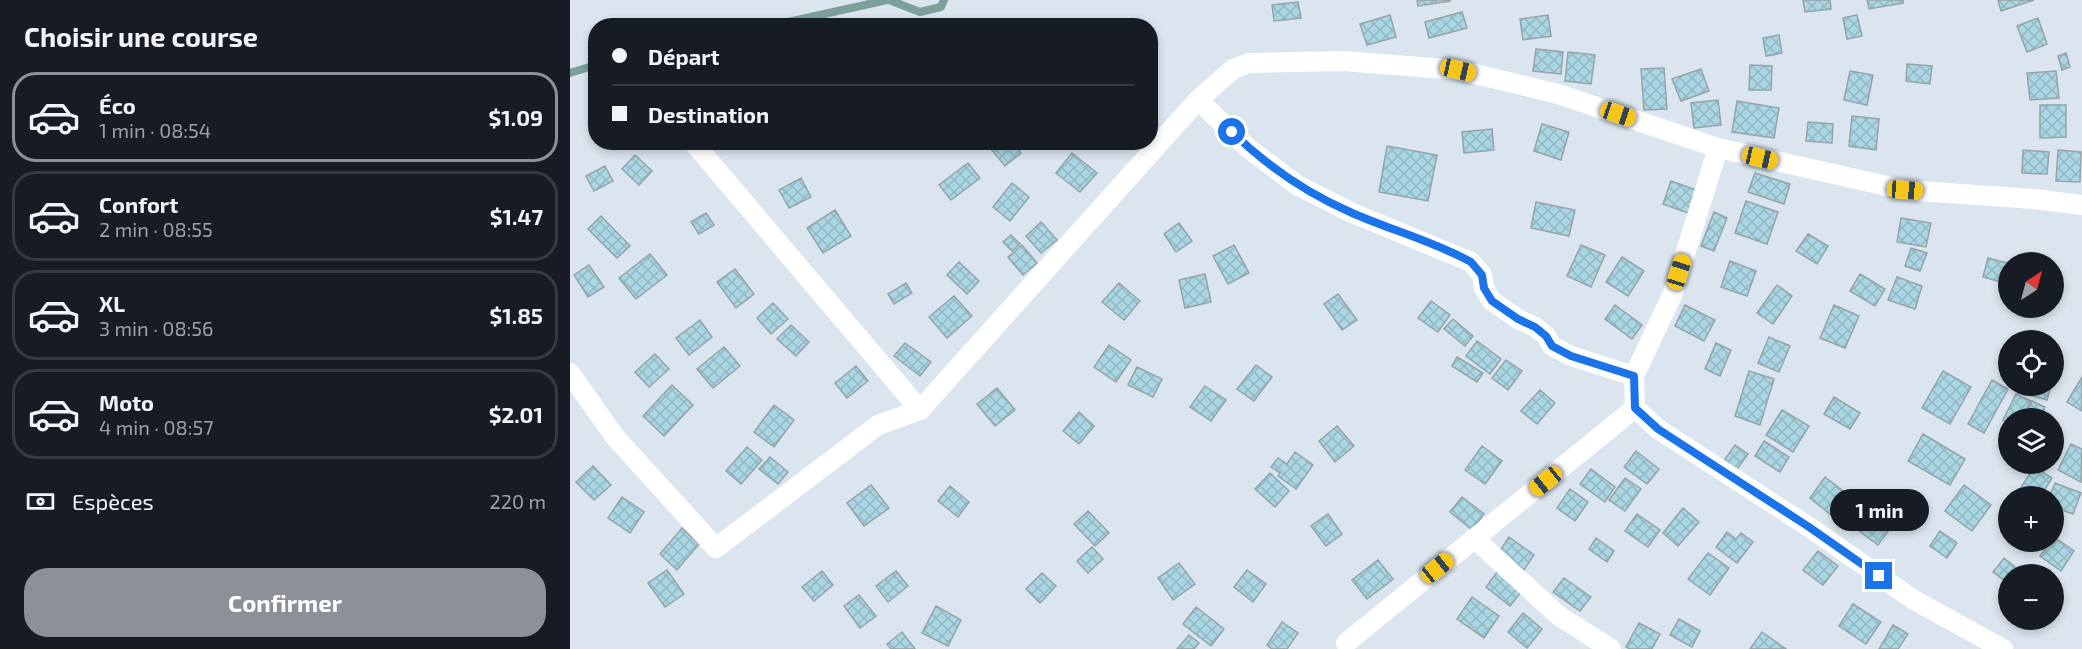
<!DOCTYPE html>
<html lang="fr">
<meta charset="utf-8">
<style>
body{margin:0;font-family:"Exo 2",sans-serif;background:#242831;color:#f1f3f6;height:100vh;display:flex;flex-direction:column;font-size:22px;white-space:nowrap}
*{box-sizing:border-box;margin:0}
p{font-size:20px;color:#9ea1a6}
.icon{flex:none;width:33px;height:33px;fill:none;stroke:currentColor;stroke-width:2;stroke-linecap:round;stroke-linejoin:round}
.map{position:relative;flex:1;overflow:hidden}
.sheet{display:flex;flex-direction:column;background:#171b24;width:570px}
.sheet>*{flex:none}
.banner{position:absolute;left:18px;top:18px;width:570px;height:132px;border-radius:24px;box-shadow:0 3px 9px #0003;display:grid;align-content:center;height:132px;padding:0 24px;background:#171b24}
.needle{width:39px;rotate:36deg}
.tools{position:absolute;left:1428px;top:252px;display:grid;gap:12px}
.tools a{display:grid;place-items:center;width:66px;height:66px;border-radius:50%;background:#171b24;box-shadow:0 3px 9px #0003;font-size:30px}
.end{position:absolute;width:27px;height:27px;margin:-14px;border:8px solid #1a73e8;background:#fff;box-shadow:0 0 0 3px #fff}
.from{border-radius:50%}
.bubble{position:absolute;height:42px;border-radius:21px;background:#171b24;box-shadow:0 3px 9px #0003;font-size:20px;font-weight:700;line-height:42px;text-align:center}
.car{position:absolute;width:18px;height:36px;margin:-18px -9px;border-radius:8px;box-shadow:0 0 4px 2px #0007;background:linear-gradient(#f5c518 24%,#345 0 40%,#f5c518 0 76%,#345 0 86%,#f5c518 0)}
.banner b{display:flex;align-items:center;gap:21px;height:57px;font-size:22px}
.banner b+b{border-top:2px solid #363941}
.banner i{width:15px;height:15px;background:#f1f3f6}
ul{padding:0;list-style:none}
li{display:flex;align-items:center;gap:18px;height:90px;margin:0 12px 9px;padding:0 12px;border:3px solid #363941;border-radius:24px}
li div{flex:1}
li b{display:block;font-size:22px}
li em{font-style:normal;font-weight:700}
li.selected{border-color:#8c9099}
li>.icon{width:54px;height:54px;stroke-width:1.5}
h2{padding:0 24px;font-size:27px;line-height:72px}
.pay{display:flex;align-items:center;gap:15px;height:66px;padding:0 24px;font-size:22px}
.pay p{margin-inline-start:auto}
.cta{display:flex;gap:12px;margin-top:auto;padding:12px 24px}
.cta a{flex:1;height:69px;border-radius:24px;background:#8c9099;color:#fff;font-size:24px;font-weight:700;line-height:69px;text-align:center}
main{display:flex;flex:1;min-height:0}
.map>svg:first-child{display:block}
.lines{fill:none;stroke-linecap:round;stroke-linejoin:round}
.stream{stroke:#7da09c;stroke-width:8}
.building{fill:url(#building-cross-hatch);stroke:#95a4a8;stroke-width:1.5}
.street{stroke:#fff;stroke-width:20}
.route{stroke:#1a73e8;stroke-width:8}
</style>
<main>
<section class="sheet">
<h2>Choisir une course</h2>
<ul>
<li class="selected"><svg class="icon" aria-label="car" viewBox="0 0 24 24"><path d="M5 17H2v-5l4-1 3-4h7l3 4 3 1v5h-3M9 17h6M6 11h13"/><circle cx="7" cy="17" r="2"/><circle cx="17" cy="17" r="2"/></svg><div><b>Éco</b><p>1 min · 08:54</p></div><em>$1.09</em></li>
<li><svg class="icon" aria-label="car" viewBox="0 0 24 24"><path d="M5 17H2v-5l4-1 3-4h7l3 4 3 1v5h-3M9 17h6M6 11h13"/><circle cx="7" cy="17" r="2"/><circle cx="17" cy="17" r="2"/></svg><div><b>Confort</b><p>2 min · 08:55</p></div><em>$1.47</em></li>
<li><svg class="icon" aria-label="car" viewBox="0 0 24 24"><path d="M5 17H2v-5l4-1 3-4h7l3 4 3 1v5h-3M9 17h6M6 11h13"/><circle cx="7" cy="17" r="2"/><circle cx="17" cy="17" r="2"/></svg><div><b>XL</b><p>3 min · 08:56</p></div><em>$1.85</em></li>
<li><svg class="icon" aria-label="car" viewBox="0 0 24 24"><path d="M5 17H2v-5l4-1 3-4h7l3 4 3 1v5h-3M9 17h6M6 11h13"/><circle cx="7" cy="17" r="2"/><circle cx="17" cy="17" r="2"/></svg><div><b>Moto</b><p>4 min · 08:57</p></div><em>$2.01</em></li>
</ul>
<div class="pay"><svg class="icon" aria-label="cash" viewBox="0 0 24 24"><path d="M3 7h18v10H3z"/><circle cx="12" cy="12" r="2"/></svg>Espèces<p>220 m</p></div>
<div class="cta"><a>Confirmer</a></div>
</section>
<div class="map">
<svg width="1512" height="649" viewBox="0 0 1512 649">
<defs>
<pattern id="building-cross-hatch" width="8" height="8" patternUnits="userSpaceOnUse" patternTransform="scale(1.5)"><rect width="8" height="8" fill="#a9d6e2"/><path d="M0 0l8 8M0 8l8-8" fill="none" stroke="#91b8c2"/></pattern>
</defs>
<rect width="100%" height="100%" fill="#dae5ef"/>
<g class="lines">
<!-- stream -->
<path class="stream" d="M 319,0 L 350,12 L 371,7 L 374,0
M 200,26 L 317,0
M 0,73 L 26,65"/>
</g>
<!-- building -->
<path class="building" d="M 847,0 L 880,0 L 880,1 L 848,6 Z
M 1233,0 L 1260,0 L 1261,9 L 1235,12 Z
M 1297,0 L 1333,0 L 1333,3 L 1299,9 Z
M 1428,0 L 1464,0 L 1431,11 Z
M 728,2 L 731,18 L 704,21 L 702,5 Z
M 892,12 L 897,28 L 859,38 L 855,22 Z
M 820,15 L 826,37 L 797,45 L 790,24 Z
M 978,15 L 981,36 L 953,40 L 950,19 Z
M 1287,15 L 1292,36 L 1277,39 L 1273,18 Z
M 1468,18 L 1477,44 L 1457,52 L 1447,26 Z
M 1209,35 L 1212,53 L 1196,56 L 1193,38 Z
M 966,49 L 993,52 L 991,74 L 963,71 Z
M 998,52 L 1025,55 L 1021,84 L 995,81 Z
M 1496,53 L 1500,67 L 1492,70 L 1488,56 Z
M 1337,64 L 1362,66 L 1360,84 L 1336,81 Z
M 1180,65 L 1202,66 L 1201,90 L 1179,90 Z
M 1094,68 L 1097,109 L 1074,110 L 1071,69 Z
M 1131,69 L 1139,91 L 1111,101 L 1102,79 Z
M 1280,71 L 1303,75 L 1297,105 L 1274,100 Z
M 1486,71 L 1489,98 L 1460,100 L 1457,73 Z
M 1148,100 L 1151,125 L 1124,128 L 1121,103 Z
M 1167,101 L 1209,108 L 1204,138 L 1162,132 Z
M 1470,105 L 1496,105 L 1496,137 L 1470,138 Z
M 1282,116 L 1309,119 L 1306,150 L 1279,146 Z
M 1238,122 L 1263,124 L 1262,143 L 1236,141 Z
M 972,124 L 999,132 L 991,160 L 964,151 Z
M 922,129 L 924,150 L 894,153 L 892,132 Z
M 415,142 L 443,142 L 451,153 L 435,166 Z
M 817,146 L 867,155 L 858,201 L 809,192 Z
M 1453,150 L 1479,152 L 1477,174 L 1452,173 Z
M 1488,150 L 1511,152 L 1510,182 L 1486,181 Z
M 502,153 L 527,173 L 510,192 L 486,173 Z
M 65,155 L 82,171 L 69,185 L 52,169 Z
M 398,163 L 410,178 L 381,200 L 369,185 Z
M 35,166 L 43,181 L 24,191 L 16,176 Z
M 1185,173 L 1220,184 L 1214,204 L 1178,192 Z
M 231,178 L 241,197 L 219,208 L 209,190 Z
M 1101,181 L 1126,190 L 1118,213 L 1093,204 Z
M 442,183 L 459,197 L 440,221 L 423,207 Z
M 1176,201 L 1208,212 L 1197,244 L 1165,233 Z
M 966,202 L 1005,210 L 999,236 L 961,228 Z
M 265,210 L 281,236 L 253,253 L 237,228 Z
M 1144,212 L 1157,218 L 1144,251 L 1131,246 Z
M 136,213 L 144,225 L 129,234 L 121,222 Z
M 31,216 L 60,246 L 47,258 L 18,229 Z
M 1331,218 L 1361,223 L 1356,247 L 1327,242 Z
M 471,222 L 487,240 L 471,253 L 456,236 Z
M 609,223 L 622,241 L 606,252 L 594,234 Z
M 1238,234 L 1258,246 L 1247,264 L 1226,251 Z
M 441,235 L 450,244 L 442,251 L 433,242 Z
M 452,245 L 467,263 L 453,275 L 438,257 Z
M 664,245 L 679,273 L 658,284 L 643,256 Z
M 1011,245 L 1035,255 L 1021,287 L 997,276 Z
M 1341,248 L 1357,253 L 1350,271 L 1335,266 Z
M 80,254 L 97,275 L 66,299 L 49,278 Z
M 1052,257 L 1074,271 L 1058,296 L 1036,282 Z
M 1418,258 L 1438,263 L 1438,284 L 1413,277 Z
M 1160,261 L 1186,271 L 1177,296 L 1151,287 Z
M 389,262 L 409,281 L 397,294 L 377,275 Z
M 19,265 L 34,287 L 18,297 L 4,275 Z
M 165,269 L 184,294 L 166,308 L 147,282 Z
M 635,274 L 641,302 L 615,308 L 609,280 Z
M 1290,274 L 1315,289 L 1305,306 L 1280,291 Z
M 1327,277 L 1352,286 L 1345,309 L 1318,300 Z
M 336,283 L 342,293 L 324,304 L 318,294 Z
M 549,283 L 570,301 L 554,320 L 532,302 Z
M 1207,285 L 1222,296 L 1203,324 L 1187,313 Z
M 768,294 L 787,320 L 772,330 L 754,304 Z
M 384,296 L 402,316 L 377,338 L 359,317 Z
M 861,301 L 880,315 L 868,332 L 848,318 Z
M 203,303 L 218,319 L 201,334 L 187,318 Z
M 1045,305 L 1072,325 L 1062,339 L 1035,319 Z
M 1115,305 L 1145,320 L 1134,341 L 1105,326 Z
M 1264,305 L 1289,316 L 1275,348 L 1250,338 Z
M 883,319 L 903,336 L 895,346 L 874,329 Z
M 130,320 L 142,337 L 119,355 L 106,338 Z
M 221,325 L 239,342 L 226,356 L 207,339 Z
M 1199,337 L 1220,346 L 1209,372 L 1188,363 Z
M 907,341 L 931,359 L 920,374 L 896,356 Z
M 335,343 L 361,362 L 350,376 L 324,356 Z
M 1146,343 L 1161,350 L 1150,376 L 1135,369 Z
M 539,345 L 561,360 L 546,382 L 524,367 Z
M 154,347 L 170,366 L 143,388 L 127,369 Z
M 85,354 L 99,369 L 79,387 L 65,372 Z
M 887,357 L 913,373 L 907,382 L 882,366 Z
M 936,360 L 952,371 L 938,390 L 922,378 Z
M 686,365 L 702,377 L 684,401 L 667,389 Z
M 286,366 L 298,381 L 277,398 L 265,383 Z
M 567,367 L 592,379 L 583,397 L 558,385 Z
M 1179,371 L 1204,379 L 1190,425 L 1165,416 Z
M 1373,371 L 1401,387 L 1380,424 L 1352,408 Z
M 1512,377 L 1512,411 L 1497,402 Z
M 1422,380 L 1438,389 L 1414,433 L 1398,424 Z
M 102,385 L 123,405 L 94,436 L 73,416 Z
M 635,386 L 656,400 L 641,421 L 620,407 Z
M 1451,386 L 1481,386 L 1477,400 L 1449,392 Z
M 427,388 L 445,410 L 425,426 L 407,404 Z
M 970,390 L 985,403 L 967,424 L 951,411 Z
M 1446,394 L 1461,401 L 1453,418 L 1438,418 L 1438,422 L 1433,420 Z
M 1264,397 L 1290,413 L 1280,429 L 1254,414 Z
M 1462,401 L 1475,407 L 1470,418 L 1454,418 Z
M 204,405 L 224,420 L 204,447 L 184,432 Z
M 1212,410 L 1239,426 L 1223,452 L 1196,435 Z
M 509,412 L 524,426 L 509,444 L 493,431 Z
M 767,426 L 784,446 L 765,462 L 749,441 Z
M 1353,434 L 1395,459 L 1380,485 L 1338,461 Z
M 1194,441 L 1219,457 L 1210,472 L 1185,456 Z
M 1501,444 L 1512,449 L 1511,482 L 1488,470 Z
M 1165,445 L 1178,454 L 1163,475 L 1150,466 Z
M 912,446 L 932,461 L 915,484 L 895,470 Z
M 177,447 L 192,460 L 171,484 L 156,471 Z
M 1066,451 L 1089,469 L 1077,484 L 1054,467 Z
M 725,452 L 743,465 L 726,489 L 708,476 L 710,473 L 701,467 L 708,458 L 717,464 Z
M 200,457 L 218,472 L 208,484 L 189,469 Z
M 23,466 L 41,485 L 24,500 L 6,482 Z
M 1464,467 L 1482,478 L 1471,496 L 1461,496 L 1450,489 Z
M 1021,469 L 1045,487 L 1035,502 L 1010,484 Z
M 700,473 L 719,491 L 705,507 L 685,489 Z
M 1255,477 L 1277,494 L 1261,515 L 1240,498 Z
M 1055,478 L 1071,489 L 1055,511 L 1039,500 Z
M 1485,483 L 1511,493 L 1503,514 L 1484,507 L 1484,496 L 1480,496 Z
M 301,485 L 319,508 L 294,526 L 277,503 Z
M 1394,485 L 1421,505 L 1402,531 L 1375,511 Z
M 380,486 L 399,502 L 388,517 L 368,501 Z
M 1000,489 L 1018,502 L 1005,521 L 987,508 Z
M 1304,494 L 1331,514 L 1308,545 L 1281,525 Z
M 52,497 L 74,512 L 60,533 L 38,518 Z
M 892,497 L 914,514 L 902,530 L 880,512 Z
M 1113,508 L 1129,522 L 1108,546 L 1093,533 Z
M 518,511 L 539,533 L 525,546 L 504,524 Z
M 758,514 L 772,534 L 756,546 L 741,526 Z
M 1067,514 L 1090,530 L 1078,547 L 1055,531 Z
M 112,528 L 129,544 L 107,570 L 90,554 Z
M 1370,531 L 1387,543 L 1377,558 L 1360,546 Z
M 1157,532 L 1166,539 L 1171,533 L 1183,542 L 1167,563 L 1146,547 Z
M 939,537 L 964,555 L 954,570 L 929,552 Z
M 1484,537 L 1504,551 L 1491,571 L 1470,556 L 1481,542 L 1484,542 Z
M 1026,538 L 1044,551 L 1037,562 L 1019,549 Z
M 522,547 L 533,559 L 518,573 L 507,561 Z
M 1248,551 L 1268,566 L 1253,585 L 1233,570 Z
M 1138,553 L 1159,568 L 1140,595 L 1118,579 Z
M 1434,558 L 1454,574 L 1438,574 L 1438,583 L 1423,572 Z
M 808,560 L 823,579 L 797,599 L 782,580 Z
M 609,563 L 625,584 L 603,600 L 588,578 Z
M 930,568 L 955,587 L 940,606 L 916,587 Z
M 97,570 L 114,594 L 95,607 L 78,583 Z
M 677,570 L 696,584 L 683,602 L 664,587 Z
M 252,571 L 263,585 L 244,601 L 232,587 Z
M 326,571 L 338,586 L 318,602 L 306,586 Z
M 472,573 L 486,586 L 470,603 L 456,589 Z
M 994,578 L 1021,597 L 1010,611 L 983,592 Z
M 289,595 L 306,616 L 290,628 L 274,606 Z
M 902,597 L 929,616 L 914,638 L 887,619 Z
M 1283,604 L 1311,622 L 1296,644 L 1269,626 Z
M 366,606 L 391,620 L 378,646 L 352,633 Z
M 626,607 L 654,629 L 641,646 L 613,624 Z
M 953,613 L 972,629 L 957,648 L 938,632 Z
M 1109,619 L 1130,631 L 1122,647 L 1100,635 Z
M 712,622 L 728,633 L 717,649 L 702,649 L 697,645 Z
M 1069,623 L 1090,634 L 1082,649 L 1060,649 L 1056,647 Z
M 1323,625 L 1338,634 L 1328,649 L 1309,649 Z
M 332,632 L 345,649 L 321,649 L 317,644 Z
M 1192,632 L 1216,649 L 1180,649 Z
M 619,635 L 629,643 L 624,649 L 607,649 Z"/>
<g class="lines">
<!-- street -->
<path class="street" d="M 628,100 L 678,148 L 727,185 L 780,212 L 901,262 L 912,275 L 914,288 L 922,301 L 948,319 L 965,327 L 976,336 L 982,346 L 1001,356 L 1064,376
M 123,142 L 350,410
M 1148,148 L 1103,293 L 1064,376 L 1065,408 L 1088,429 L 1239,527 L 1344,600 L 1433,649
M 0,373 L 45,437 L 146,548 L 308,425 L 350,410 L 628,100 L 663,69 L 679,63 L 773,61 L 889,70 L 988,94 L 1148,148 L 1335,190 L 1464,199 L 1512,205
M 904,538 L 989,616 L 1041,649
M 776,643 L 1065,408"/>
</g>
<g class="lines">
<!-- route -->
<path class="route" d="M 662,132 C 696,165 737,193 780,212 C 820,230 863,241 901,262 L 912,275 L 914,288 L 922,301 L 948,319 L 965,327 L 976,336 L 982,346 L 1001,356 L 1064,376 L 1065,408 L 1088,429 L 1239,527 L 1309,576"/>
</g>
</svg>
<div class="tools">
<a><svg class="needle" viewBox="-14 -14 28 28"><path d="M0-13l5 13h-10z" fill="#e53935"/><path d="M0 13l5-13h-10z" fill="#9ea1a6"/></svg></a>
<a><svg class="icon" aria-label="locate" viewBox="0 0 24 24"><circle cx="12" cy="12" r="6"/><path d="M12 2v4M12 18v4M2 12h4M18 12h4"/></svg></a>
<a><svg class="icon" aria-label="layers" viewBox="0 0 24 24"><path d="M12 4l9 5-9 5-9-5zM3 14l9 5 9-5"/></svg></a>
<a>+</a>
<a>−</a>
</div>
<i class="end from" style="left:662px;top:132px"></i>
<i class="end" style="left:1309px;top:576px"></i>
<div class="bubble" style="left:1260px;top:489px;width:99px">1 min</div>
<i class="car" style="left:888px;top:70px;rotate:103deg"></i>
<i class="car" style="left:1048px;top:114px;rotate:109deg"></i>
<i class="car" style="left:1190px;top:158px;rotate:103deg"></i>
<i class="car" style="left:1335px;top:190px;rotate:94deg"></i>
<i class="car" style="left:1109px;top:272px;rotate:17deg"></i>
<i class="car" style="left:976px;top:481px;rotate:231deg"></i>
<i class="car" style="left:867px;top:568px;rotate:51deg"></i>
<div class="banner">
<b><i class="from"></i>Départ</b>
<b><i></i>Destination</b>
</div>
</div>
</main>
